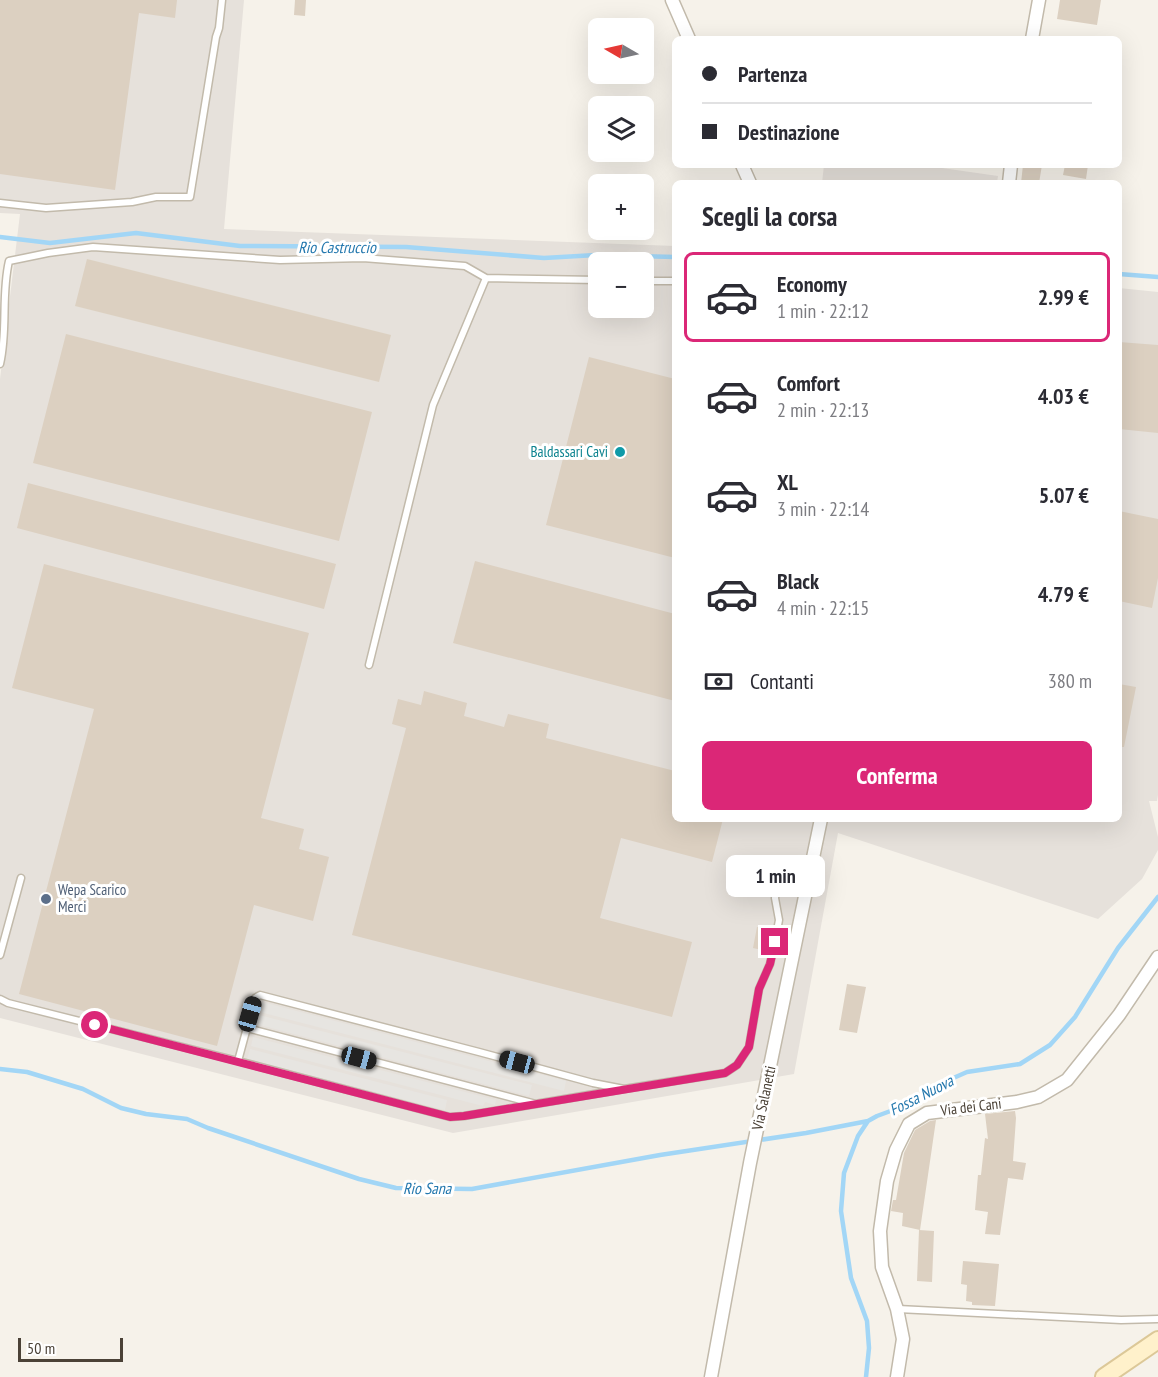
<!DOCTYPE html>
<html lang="it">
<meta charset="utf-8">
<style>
body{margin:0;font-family:"PT Sans Narrow",sans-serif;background:#f7f7f7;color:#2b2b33;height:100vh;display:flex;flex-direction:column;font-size:22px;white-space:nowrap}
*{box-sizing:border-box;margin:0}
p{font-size:20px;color:#7c7c81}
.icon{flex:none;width:33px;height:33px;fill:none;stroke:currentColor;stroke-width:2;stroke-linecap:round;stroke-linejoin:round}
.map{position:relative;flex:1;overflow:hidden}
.sheet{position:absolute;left:672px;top:180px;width:450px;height:642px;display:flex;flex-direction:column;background:#fff;border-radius:9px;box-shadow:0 6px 24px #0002}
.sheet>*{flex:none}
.banner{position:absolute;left:672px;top:36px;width:450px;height:132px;border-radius:9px;box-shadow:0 6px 24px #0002;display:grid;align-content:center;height:132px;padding:0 30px;background:#fff}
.needle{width:39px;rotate:279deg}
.controls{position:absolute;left:588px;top:18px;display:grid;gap:12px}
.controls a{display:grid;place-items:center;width:66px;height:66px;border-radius:9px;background:#fff;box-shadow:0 6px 24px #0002;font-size:30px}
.scale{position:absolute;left:18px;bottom:15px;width:105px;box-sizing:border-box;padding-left:6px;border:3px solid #4b4237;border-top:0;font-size:16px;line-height:21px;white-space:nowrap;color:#4b4237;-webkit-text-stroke:4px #fff;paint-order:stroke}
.end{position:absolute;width:27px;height:27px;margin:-14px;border:8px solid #db2777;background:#fff;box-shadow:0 0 0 3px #fff}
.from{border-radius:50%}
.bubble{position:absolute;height:42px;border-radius:9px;background:#fff;box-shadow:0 6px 24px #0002;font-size:20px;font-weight:800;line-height:42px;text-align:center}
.car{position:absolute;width:18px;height:36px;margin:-18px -9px;border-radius:8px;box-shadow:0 0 4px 2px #0007;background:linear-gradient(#222 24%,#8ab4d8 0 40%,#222 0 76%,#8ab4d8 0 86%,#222 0)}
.banner b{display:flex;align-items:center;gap:21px;height:57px;font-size:22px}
.banner b+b{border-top:2px solid #e1e1e2}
.banner i{width:15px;height:15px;background:#2b2b33}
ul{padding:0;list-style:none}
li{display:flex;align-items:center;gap:18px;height:90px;margin:0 12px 9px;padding:0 18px;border:3px solid transparent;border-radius:9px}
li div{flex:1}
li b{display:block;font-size:22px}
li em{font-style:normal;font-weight:800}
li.selected{border-color:#db2777}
li>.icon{width:54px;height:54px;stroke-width:1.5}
h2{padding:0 30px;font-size:27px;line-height:72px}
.pay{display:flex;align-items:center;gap:15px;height:66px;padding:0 30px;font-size:22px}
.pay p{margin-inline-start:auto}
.button{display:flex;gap:12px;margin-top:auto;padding:12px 30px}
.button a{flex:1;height:69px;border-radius:9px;background:#db2777;color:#fff;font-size:24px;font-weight:800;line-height:69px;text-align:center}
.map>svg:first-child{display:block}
.industrial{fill:#e6e1db;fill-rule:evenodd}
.parking{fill:#e7e5e1}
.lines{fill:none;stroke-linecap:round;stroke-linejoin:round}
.stream{stroke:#a2d6f6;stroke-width:4.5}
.building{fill:#dcd0c1}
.service-casing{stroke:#c2baab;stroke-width:9}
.minor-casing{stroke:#c2baab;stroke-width:15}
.secondary-casing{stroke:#dcc898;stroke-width:20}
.service{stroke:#fff;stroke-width:6}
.minor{stroke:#fff;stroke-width:12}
.secondary{stroke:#fff1cb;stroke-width:16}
.route{stroke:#db2777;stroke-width:8}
.culture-dot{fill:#0f9aa8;stroke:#fff;stroke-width:2}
.service-dot{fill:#5c6f8a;stroke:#fff;stroke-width:2}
.labels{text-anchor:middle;stroke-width:6;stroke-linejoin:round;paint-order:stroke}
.culture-label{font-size:15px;fill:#0d838f;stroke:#fff;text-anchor:end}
.service-label{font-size:15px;fill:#4e5e75;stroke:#fff;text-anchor:start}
.street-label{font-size:15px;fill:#4b4237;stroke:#fff}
.water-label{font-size:16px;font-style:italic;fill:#2478ae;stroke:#fff}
</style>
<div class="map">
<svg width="1158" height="1377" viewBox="0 0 1158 1377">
<rect width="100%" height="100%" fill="#f6f2ea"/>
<!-- industrial -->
<path class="industrial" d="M 0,0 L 244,0 L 224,229 L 675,246 L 675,819 L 1119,819 L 1119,288 L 1158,292 L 1158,795 L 1157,801 L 1149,801 L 1158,837 L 1158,850 L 1142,879 L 1098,919 L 838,833 L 794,1074 L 453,1133 L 0,1018 L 0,379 L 20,214 L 0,213 ZM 598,262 L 644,262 L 644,308 L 598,308 Z
M 824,165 L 921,165 L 998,176 L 997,183 L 822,183 Z"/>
<!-- parking -->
<path class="parking" d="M 262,1002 L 566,1081 L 564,1091 L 260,1012 Z
M 259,1015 L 426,1058 L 532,1085 L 529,1096 L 256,1024 Z
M 253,1037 L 496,1100 L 495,1105 L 485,1102 L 483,1106 L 251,1046 Z
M 250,1049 L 447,1100 L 445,1110 L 247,1059 Z"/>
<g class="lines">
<!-- stream -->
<path class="stream" d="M 0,237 L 50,243 L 136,233 L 240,246 L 406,247 L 544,258 L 596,255 L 675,257
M 1119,274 L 1158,277
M 0,1069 L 27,1072 L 83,1089 L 121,1108 L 146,1114 L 187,1119 L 208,1128 L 359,1179 L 396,1188 L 472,1189 L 660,1155 L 806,1133 L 868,1121
M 866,1377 L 869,1348 L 867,1321 L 851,1278 L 841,1211 L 844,1173 L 858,1136 L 868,1121 L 877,1116 L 904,1106 L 933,1087 L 967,1072 L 1020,1064 L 1050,1045 L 1075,1017 L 1118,948 L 1158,897"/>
</g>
<!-- building -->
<path class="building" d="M 0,0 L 177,0 L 175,18 L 139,13 L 115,190 L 0,174 Z
M 295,0 L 306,0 L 305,16 L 294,15 Z
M 1060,0 L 1101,0 L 1097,25 L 1057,19 Z
M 1023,165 L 1042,165 L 1039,183 L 1021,183 Z
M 1065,165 L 1088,165 L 1086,179 L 1063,175 Z
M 87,259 L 391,335 L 379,382 L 75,306 Z
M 66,334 L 372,412 L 339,541 L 33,463 Z
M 1119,342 L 1158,345 L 1158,433 L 1119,429 Z
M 589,357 L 675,379 L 675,558 L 546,525 Z
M 28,483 L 336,564 L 324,609 L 17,528 Z
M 1119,511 L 1158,519 L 1158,578 L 1152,608 L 1119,601 Z
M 475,561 L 675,614 L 675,701 L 453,643 Z
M 44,564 L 309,633 L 261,818 L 304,829 L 299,849 L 329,857 L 313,921 L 254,905 L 217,1046 L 19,994 L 94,709 L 12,688 Z
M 1119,684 L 1136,687 L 1124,747 L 1119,747 Z
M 424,691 L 467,703 L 464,716 L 504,727 L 508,714 L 549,724 L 546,738 L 675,771 L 675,819 L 723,819 L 712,862 L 621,838 L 600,918 L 692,942 L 672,1017 L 352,935 L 406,728 L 392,724 L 398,699 L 421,705 Z
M 757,927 L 770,929 L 766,951 L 753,948 Z
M 847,984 L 866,987 L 857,1033 L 839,1030 Z
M 1015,1111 L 1016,1118 L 1013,1161 L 1026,1163 L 1023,1180 L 1008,1178 L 1000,1235 L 985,1234 L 988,1212 L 975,1210 L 978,1175 L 981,1175 L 985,1138 L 988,1139 L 985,1114 Z
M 936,1120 L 920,1230 L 902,1226 L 903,1213 L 891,1211 L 893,1200 L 896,1200 L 904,1153 L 915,1130 L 930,1121 Z
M 919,1230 L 934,1231 L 932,1282 L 917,1281 Z
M 963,1261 L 999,1264 L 995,1306 L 972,1305 L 972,1302 L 966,1301 L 967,1285 L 961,1284 Z"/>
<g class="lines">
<defs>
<path id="service" d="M 0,203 L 46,208 L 132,202 L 156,197 L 190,197 L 216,37 L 219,28 L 222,0
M 644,281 L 675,281
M 0,364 C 8,330 1,295 9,261 L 48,253 L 93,247 L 280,260 L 363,258 L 465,266 L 486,278
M 369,665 L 433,405 L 486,278 L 598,280
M 0,955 L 21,878
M 0,999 L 8,1003 L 238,1061
M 247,1028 L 536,1104
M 624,1089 L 464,1116 L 450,1117 L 238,1061 L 255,998 L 260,995 L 479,1052 L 593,1083 L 624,1089 L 725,1073 L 737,1065 L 749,1047 L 759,989 L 770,964 L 776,936 L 779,920 L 775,898 L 779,874 L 784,872 L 809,876
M 898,1309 L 1121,1320 L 1158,1319"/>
<path id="minor" d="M 672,0 L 689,39
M 1032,39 L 1039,0
M 742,165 L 750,183
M 1009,183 L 1011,165
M 711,1377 L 750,1163 L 821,819
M 897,1377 L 903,1339 L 897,1309 L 882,1267 L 880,1231 L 887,1181 L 896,1150 L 909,1124 L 927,1113 L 1017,1102 L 1038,1097 L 1067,1080 L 1119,1015 L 1158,957"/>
<path id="secondary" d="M 1104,1377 L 1158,1340"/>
</defs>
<!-- service casing -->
<use href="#service" class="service-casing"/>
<!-- minor casing -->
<use href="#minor" class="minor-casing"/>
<!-- secondary casing -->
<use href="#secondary" class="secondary-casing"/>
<!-- service -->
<use href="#service" class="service"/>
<!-- minor -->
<use href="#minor" class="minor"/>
<!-- secondary -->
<use href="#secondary" class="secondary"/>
</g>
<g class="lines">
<!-- route -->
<path class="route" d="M 95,1025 L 450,1117 L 464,1116 L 725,1073 L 737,1065 L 749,1047 L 759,989 L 770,964 L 775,942"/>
</g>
<!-- markers -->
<circle class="culture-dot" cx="620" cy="452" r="6"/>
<circle class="service-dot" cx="46" cy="899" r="6"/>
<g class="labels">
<!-- culture labels -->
<g class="culture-label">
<text x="608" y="457">Baldassari Cavi</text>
</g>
<!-- service labels -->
<g class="service-label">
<text x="58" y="895">Wepa Scarico<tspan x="58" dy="17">Merci</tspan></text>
</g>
<!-- street labels -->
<g class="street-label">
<text transform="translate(764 1098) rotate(-78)" y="5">Via Salanetti</text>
<text transform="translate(971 1107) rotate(-7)" y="5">Via dei Cani</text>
</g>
<!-- water labels -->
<g class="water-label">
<text x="337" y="253">Rio Castruccio</text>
<text transform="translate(921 1095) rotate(-27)" y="6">Fossa Nuova</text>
<text x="427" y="1194">Rio Sana</text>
</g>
</g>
</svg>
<div class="controls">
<a><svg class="needle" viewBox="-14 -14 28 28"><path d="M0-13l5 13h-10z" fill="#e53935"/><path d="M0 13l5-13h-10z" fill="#7c7c81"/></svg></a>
<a><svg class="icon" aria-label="layers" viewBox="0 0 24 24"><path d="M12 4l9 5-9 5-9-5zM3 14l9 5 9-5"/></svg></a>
<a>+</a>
<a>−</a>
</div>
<div class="scale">50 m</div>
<i class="end from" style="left:95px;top:1025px"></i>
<i class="end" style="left:775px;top:942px"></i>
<div class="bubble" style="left:726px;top:855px;width:99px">1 min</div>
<i class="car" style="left:250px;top:1014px;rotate:16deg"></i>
<i class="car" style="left:359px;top:1058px;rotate:105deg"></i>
<i class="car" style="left:517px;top:1062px;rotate:285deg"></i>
<div class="banner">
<b><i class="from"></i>Partenza</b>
<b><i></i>Destinazione</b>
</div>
<section class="sheet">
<h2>Scegli la corsa</h2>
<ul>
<li class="selected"><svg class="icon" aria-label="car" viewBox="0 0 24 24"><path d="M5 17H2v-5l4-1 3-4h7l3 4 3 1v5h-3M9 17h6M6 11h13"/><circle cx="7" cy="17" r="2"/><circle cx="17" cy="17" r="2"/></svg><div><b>Economy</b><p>1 min · 22:12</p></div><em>2.99 €</em></li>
<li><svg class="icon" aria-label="car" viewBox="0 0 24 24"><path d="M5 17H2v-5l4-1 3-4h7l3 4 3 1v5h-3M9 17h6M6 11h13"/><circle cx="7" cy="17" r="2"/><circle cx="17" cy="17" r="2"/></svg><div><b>Comfort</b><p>2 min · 22:13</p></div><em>4.03 €</em></li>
<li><svg class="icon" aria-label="car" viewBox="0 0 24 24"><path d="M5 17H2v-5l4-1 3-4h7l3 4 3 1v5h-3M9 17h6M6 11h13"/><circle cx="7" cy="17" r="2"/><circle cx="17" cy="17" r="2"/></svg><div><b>XL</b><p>3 min · 22:14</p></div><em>5.07 €</em></li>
<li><svg class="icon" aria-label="car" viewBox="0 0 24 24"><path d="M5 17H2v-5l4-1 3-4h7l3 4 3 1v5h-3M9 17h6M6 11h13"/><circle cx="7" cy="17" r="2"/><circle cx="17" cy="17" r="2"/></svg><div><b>Black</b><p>4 min · 22:15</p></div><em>4.79 €</em></li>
</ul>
<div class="pay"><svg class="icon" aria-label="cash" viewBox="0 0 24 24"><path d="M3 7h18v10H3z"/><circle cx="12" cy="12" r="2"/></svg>Contanti<p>380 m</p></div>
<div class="button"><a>Conferma</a></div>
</section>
</div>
